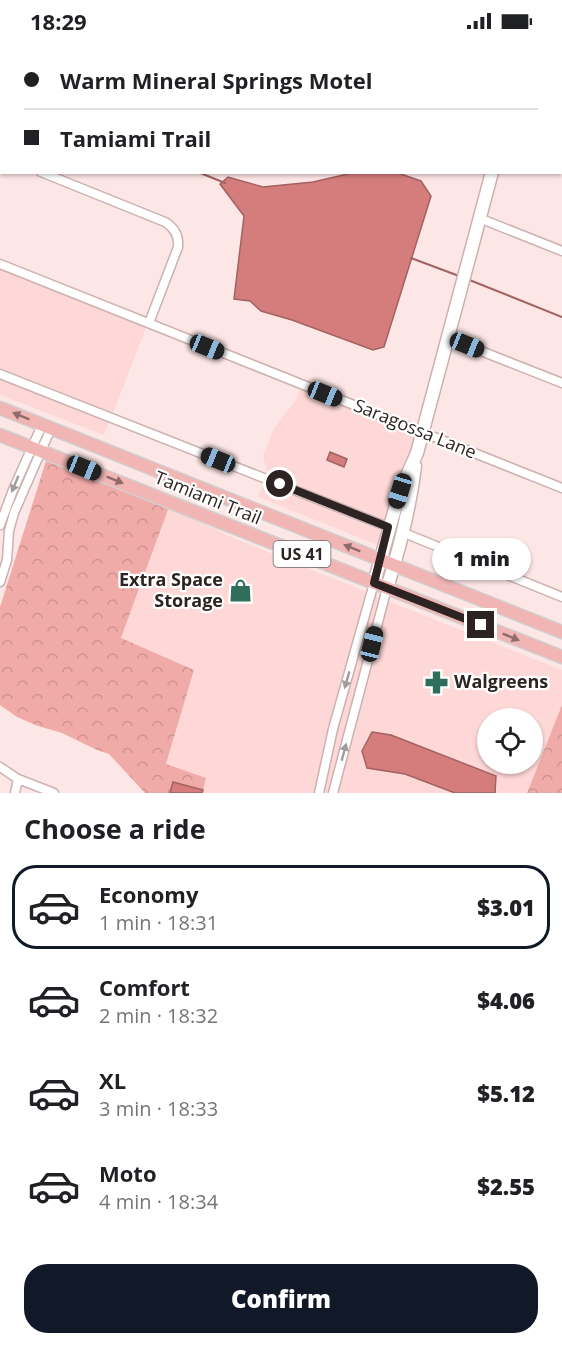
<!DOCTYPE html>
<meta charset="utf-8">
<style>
body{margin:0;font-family:"Open Sans",sans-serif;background:#f2f2f2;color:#202124;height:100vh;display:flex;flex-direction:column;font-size:22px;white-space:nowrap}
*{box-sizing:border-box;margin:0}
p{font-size:20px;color:#757577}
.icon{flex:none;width:33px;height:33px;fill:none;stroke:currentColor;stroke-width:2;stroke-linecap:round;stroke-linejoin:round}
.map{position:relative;height:751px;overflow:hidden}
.side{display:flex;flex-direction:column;background:#fff;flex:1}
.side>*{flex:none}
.hud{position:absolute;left:0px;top:0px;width:562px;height:132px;box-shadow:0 2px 4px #0004;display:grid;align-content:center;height:132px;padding:0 24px;background:#fff}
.tools{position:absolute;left:477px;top:666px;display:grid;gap:12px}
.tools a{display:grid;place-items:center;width:66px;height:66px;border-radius:50%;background:#fff;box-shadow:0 2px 4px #0004;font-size:30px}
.end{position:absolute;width:27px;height:27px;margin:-14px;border:8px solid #2d2322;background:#fff;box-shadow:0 0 0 3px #fff}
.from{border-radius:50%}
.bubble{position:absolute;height:42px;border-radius:21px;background:#fff;box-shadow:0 2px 4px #0004;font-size:20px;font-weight:800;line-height:42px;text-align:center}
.car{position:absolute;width:18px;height:36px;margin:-18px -9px;border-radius:8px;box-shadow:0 0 4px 2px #0007;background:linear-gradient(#222 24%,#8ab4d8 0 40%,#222 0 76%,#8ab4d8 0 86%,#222 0)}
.hud b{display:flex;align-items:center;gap:21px;height:57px;font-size:22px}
.hud b+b{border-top:2px solid #e0e0e0}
.hud i{width:15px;height:15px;background:#202124}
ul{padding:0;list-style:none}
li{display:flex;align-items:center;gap:18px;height:84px;margin:0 12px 9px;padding:0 12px;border:3px solid transparent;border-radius:24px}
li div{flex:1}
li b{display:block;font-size:22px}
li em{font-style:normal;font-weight:800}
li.active{border-color:#111827}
li>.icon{width:54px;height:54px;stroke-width:1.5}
h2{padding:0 24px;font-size:27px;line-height:72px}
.button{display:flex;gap:12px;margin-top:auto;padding:12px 24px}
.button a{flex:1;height:69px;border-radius:24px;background:#111827;color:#fff;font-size:24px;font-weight:800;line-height:69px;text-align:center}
.status{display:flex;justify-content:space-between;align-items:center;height:42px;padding:0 30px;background:#fff;direction:ltr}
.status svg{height:16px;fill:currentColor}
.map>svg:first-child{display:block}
.built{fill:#fdd8d7;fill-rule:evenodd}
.forest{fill:url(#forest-crowns)}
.water{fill:#d47d7c;stroke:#a26261;stroke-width:1.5}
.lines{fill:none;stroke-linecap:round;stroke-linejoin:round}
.stream{stroke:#a26261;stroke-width:2}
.street-casing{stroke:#ccb1b0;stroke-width:11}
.secondary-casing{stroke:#ccb1b0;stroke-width:15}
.primary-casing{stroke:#d1cfce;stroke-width:15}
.street{stroke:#fff;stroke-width:8}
.secondary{stroke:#fff;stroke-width:12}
.primary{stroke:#f1b5b4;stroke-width:12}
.oneway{fill:#8f6c6b}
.oneway2{fill:#a09c9c}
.route{stroke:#2d2322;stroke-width:8}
.labels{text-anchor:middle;stroke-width:4.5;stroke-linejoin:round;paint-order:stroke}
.shield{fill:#fff;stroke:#6c6564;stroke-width:1.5}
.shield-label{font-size:16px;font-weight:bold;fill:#2d2322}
.street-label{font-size:18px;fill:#2d2322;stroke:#fff}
.poi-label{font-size:18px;font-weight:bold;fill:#2d2322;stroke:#fff;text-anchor:end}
</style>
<div class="status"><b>18:29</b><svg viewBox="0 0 49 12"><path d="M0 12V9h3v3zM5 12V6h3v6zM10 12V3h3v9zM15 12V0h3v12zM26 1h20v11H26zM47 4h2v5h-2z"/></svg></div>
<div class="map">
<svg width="562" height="751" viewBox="0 0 562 751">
<defs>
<pattern id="forest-crowns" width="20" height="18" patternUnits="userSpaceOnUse" patternTransform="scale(1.5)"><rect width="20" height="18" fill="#f0aba9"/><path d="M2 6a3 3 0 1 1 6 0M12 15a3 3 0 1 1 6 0" fill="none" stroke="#ce9391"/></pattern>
</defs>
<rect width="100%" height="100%" fill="#fde7e6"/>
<!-- built -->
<path class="built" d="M 0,227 L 146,286 L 113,371 L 0,327 Z
M 0,337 L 109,380 L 104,393 L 0,353 Z
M 300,347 L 417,394 L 386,479 L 268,433 L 263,414 L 273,388 L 296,358 Z
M 264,441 L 383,489 L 380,504 L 258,455 Z
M 168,468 L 177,469 L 236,497 L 367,550 L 329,686 L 314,751 L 202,751 L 206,736 L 166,723 L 194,628 L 121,597 Z
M 375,553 L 380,555 L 329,751 L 323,751 L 337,688 Z
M 388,559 L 562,628 L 562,663 L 527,751 L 495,751 L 496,734 L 368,726 L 405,732 L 455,751 L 337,751 ZM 488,676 L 532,676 L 532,722 L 488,722 Z"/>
<!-- forest -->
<path class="forest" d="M 46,419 L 169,465 L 121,596 L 194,628 L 166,722 L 206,736 L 203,748 L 173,740 L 170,751 L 145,751 L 109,712 L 97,708 L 62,691 L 38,684 L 17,675 L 0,663 L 0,565 Z
M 562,663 L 562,751 L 527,751 Z"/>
<!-- water -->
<path class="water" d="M 352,131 L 398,131 L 421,139 L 431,154 L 384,305 L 373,308 L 292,278 L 261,269 L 250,259 L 234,257 L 244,174 L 220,142 L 228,135 L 263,145 L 313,140 Z
M 330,410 L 347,417 L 344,425 L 327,418 Z
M 372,690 L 391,693 L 496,734 L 495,751 L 455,751 L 405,732 L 367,726 L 362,709 Z
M 173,740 L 203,748 L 202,751 L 170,751 Z"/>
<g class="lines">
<!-- stream -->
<path class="stream" d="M 0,50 L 2,51
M 198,130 L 225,141
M 411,216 L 459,234
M 467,237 L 562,275"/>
<defs>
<path id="street" d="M 30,0 L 33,2
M 132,2 L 133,0
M 230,2 L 230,0
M 327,2 L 328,0
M 424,2 L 424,0
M 0,114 L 2,115
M 41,130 L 165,180 C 175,186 179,194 178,205 L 149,281
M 479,176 L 562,209
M 0,222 L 562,446
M 448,296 L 562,341
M 0,332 L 388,485
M 0,483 L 13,448 L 42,383
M 404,491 L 562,555
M 0,540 L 7,518 L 9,489 L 14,471 L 51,386
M 0,725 L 18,737 L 54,751
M 15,751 L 18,737
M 319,751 L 333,687 L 374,541
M 333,751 L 387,546"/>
<path id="secondary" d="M 526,2 L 527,0
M 374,541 L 400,449 L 417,411 L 492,130
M 387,546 C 400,505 410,466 415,424"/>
<path id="primary" d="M 0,366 L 562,590
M 0,393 L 562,615"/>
</defs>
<!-- street casing -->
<use href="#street" class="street-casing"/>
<!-- secondary casing -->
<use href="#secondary" class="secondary-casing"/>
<!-- primary casing -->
<use href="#primary" class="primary-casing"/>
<!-- street -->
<use href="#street" class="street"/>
<!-- secondary -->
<use href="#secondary" class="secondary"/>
<!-- primary -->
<use href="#primary" class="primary"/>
</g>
<!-- one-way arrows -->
<defs><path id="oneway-solid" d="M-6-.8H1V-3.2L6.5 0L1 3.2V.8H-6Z" transform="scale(1.5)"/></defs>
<g class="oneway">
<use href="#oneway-solid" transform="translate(21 374) rotate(-158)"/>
<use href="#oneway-solid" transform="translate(115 438) rotate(22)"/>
<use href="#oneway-solid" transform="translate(352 506) rotate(-158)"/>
<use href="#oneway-solid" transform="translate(511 595) rotate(22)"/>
</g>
<g class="oneway2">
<use href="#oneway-solid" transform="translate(15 442) rotate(113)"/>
<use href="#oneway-solid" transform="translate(347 638) rotate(106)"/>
<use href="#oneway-solid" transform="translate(344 710) rotate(-75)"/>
</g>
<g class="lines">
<!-- route -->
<path class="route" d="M 280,442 L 388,485 L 374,541 L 481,583"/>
</g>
<!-- icons -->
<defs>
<symbol id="shop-bare" viewBox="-9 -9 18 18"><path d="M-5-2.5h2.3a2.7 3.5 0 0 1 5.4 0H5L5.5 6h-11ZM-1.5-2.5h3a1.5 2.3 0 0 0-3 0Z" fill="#2f6e5b" stroke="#fff" stroke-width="2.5" paint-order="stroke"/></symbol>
<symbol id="pharmacy-bare" viewBox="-9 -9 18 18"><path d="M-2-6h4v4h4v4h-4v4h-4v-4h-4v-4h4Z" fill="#2f6e5b" stroke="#fff" stroke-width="2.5" paint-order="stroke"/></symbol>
</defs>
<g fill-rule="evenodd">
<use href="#shop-bare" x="224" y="532" width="33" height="33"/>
<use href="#pharmacy-bare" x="420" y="624" width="33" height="33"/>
</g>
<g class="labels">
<!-- shield labels -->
<rect class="shield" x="273.5" y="499" width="57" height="26" rx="4.5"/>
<g class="shield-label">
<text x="302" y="518">US 41</text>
</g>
<!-- street labels -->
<g class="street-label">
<text transform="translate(415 387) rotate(22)" y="6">Saragossa Lane</text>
<text transform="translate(208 456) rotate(22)" y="6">Tamiami Trail</text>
</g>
<!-- poi labels -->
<g class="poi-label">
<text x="223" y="544">Extra Space<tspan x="223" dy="21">Storage</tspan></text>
<text x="454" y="646" text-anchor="start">Walgreens</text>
</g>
</g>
</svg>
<div class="tools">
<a><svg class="icon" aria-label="locate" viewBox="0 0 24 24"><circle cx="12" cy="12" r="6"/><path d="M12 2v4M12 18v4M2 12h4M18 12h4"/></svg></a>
</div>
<i class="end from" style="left:280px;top:442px"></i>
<i class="end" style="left:481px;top:583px"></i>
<div class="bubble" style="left:432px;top:496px;width:99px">1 min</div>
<i class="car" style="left:467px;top:303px;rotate:112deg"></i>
<i class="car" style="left:207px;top:305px;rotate:112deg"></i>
<i class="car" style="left:325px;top:352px;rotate:112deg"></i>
<i class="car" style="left:218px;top:418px;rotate:292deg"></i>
<i class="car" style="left:84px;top:426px;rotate:112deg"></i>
<i class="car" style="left:400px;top:449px;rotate:197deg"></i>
<i class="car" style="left:372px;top:602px;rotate:14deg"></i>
<div class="hud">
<b><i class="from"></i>Warm Mineral Springs Motel</b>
<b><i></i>Tamiami Trail</b>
</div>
</div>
<section class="side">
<h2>Choose a ride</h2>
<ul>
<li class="active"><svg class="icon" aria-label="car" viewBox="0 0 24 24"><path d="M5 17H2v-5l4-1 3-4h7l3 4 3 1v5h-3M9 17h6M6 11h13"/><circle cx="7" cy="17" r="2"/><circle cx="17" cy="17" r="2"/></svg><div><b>Economy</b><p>1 min · 18:31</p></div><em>$3.01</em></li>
<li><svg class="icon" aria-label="car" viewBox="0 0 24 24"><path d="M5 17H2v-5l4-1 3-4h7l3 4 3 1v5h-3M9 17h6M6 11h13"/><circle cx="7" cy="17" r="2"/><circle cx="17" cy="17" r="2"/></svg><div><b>Comfort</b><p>2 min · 18:32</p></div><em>$4.06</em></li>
<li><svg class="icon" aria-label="car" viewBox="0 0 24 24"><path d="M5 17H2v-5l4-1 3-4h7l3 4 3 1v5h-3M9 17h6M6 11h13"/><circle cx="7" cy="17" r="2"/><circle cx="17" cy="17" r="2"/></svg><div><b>XL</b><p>3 min · 18:33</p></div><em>$5.12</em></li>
<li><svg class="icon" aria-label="car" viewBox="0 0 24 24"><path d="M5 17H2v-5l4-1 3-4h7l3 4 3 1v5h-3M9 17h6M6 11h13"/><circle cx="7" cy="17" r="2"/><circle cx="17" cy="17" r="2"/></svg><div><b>Moto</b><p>4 min · 18:34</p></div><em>$2.55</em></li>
</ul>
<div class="button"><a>Confirm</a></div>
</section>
